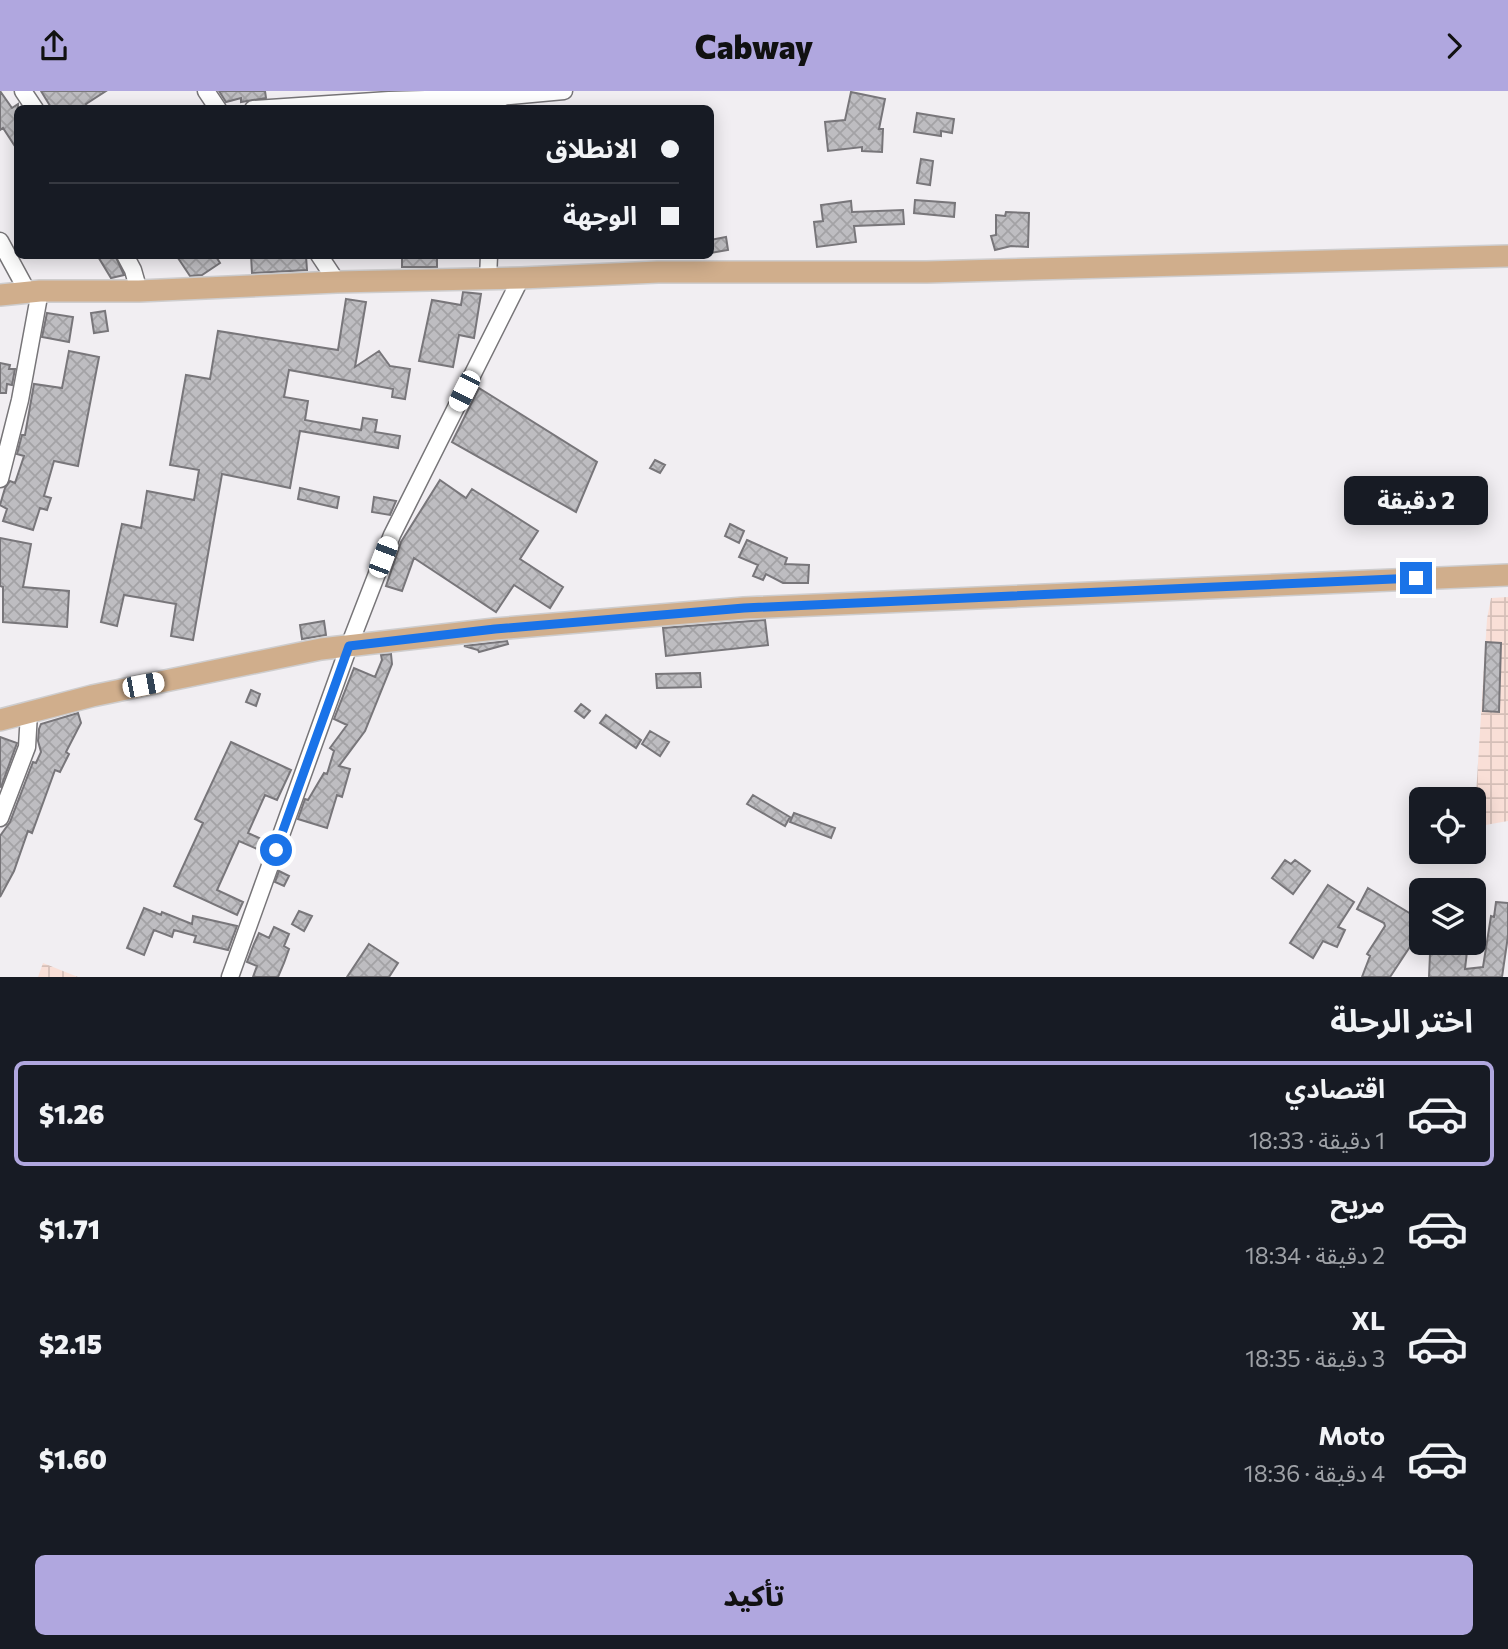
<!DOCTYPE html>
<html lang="ar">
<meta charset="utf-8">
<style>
body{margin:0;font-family:Commissioner,"Noto Sans Arabic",sans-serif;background:#20242c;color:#f1f3f6;direction:rtl;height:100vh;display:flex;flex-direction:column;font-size:26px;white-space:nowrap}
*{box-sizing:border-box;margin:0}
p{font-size:23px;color:#9ea1a6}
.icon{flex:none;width:38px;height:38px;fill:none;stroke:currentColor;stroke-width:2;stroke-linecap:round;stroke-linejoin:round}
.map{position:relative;height:886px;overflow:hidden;direction:ltr}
.details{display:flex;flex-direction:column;background:#171b24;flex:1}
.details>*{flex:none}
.banner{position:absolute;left:14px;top:14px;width:700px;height:154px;border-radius:10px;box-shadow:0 4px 18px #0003;direction:rtl;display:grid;align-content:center;height:154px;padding:0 35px;background:#171b24}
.controls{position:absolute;left:1409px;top:696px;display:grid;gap:14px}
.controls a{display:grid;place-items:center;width:77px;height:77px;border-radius:10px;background:#171b24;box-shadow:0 4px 18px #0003;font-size:35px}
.end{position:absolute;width:32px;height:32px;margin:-16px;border:9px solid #1a73e8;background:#fff;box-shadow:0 0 0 4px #fff}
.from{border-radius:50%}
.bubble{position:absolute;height:49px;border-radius:10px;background:#171b24;box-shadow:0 4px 18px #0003;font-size:23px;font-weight:800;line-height:49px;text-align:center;direction:rtl}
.car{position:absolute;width:21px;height:42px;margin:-21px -10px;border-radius:9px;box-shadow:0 0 5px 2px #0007;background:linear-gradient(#fff 24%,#345 0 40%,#fff 0 76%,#345 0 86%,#fff 0)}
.banner b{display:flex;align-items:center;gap:24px;height:66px;font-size:26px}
.banner b+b{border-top:2px solid #363941}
.banner i{width:18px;height:18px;background:#f1f3f6}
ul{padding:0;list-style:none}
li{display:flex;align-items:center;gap:21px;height:105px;margin:0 14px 10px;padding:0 21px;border:4px solid transparent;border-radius:10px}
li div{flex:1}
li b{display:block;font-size:26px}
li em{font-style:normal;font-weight:800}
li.current{border-color:#b0a7df}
li>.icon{width:63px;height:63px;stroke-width:1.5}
h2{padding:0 35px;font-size:32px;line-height:84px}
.cta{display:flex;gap:14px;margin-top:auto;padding:14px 35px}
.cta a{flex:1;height:80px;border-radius:10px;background:#b0a7df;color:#111;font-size:28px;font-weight:800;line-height:80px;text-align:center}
header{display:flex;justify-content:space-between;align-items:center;height:91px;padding:0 35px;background:#b0a7df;color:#111;font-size:32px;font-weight:800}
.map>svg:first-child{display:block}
.industrial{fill:url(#industrial-grid)}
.building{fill:url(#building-cross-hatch);stroke:#78767a;stroke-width:2}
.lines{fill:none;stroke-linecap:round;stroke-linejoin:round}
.minor-casing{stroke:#777578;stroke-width:19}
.major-casing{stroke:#cecdce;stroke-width:24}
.minor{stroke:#fff;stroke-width:16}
.major{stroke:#d0ae8c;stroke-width:21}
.route{stroke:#1a73e8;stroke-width:9}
</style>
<header><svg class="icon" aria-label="forward" viewBox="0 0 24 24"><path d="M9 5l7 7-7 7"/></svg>Cabway<svg class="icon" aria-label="share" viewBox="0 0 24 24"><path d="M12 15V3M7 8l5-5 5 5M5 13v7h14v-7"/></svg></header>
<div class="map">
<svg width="1508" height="886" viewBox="0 0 1508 886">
<defs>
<pattern id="industrial-grid" width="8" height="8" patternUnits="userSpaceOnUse" patternTransform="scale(1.75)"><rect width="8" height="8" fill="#f9dfd7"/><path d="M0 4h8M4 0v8" fill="none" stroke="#d5bfb8"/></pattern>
<pattern id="building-cross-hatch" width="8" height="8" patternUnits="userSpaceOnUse" patternTransform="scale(1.75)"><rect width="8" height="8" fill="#bebdc1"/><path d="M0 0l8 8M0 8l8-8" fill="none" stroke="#a3a2a5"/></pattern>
</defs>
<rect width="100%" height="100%" fill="#f1eef2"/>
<!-- industrial -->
<path class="industrial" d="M 1508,506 L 1508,730 L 1474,736 L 1487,528 L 1491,507 Z
M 43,872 L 78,886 L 38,886 Z"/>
<!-- building -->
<path class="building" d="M 0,0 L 12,17 L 18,13 L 18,60 L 3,37 L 0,39 Z
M 41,0 L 106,0 L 86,13 L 89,18 L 52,18 Z
M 219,0 L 265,0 L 266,7 L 241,11 L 241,7 L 226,11 Z
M 851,1 L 885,8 L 879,38 L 883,38 L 882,61 L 862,60 L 862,56 L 828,60 L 825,31 L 845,29 Z
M 917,22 L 954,28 L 952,42 L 941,40 L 941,45 L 914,41 Z
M 921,68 L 933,70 L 930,94 L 917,92 Z
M 915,109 L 955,112 L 954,126 L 914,122 Z
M 851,110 L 852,121 L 903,119 L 904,133 L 854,135 L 856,151 L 817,156 L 814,131 L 823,130 L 821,114 Z
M 1006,121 L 1029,122 L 1028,156 L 1011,155 L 995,159 L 991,145 L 996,144 L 996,124 L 1005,125 Z
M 726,146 L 728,159 L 710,162 L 710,149 Z
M 97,164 L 115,164 L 124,184 L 111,187 Z
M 176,164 L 215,164 L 220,172 L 202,184 L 190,185 Z
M 251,164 L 306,165 L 307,179 L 252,182 Z
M 402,164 L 437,164 L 437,176 L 402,176 Z
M 463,201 L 481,203 L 474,247 L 459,244 L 453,276 L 419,270 L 432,209 L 461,214 Z
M 346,208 L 366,211 L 355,276 L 379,260 L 390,275 L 410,278 L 405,308 L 392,306 L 393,298 L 289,279 L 284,306 L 308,310 L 305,329 L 361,339 L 363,327 L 377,329 L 375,341 L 400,345 L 398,357 L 300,340 L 290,397 L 222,383 L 193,549 L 171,545 L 176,513 L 124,504 L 117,535 L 101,531 L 122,433 L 141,437 L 147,400 L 194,409 L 199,379 L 170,374 L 186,284 L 210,288 L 218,240 L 338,259 Z
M 105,220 L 108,240 L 94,242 L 91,222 Z
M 47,222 L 73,226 L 69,251 L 42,246 Z
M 69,260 L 99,266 L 78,375 L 54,370 L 44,405 L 51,407 L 47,419 L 40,417 L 33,439 L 3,430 L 7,418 L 0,414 L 5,397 L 10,390 L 15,392 L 24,365 L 17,363 L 22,344 L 25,344 L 34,293 L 62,297 Z
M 0,272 L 10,274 L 9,278 L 15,278 L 12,294 L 7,293 L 6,302 L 0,302 Z
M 479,297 L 597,371 L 576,421 L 452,351 Z
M 655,369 L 665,374 L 660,382 L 650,377 Z
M 440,389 L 466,407 L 472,398 L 538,440 L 520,468 L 563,496 L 550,517 L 514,494 L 496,521 L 414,467 L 402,500 L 386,495 L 401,451 Z
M 300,397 L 339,406 L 337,417 L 298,408 Z
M 374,406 L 396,410 L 390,424 L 372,421 Z
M 730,433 L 744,440 L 739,452 L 725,445 Z
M 0,447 L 31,453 L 23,496 L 69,500 L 67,536 L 3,531 L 3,496 L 0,495 Z
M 747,449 L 787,467 L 785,473 L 809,474 L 808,492 L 783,492 L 766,483 L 763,489 L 753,485 L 758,474 L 739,466 Z
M 765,529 L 768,554 L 666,565 L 663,537 Z
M 324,530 L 326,544 L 302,548 L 300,534 Z
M 507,550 L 508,553 L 479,561 L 478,559 L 464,555 Z
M 1486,551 L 1501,552 L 1499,621 L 1483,620 Z
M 391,563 L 392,573 L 365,640 L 339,675 L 350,678 L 342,706 L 337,704 L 327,737 L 298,728 L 305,708 L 308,709 L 324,682 L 327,683 L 334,660 L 330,657 L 347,634 L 334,628 L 354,577 L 375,586 L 382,569 L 381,564 Z
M 700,582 L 701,596 L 657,597 L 656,583 Z
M 251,599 L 260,603 L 256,615 L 246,611 Z
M 581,613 L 590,620 L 584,627 L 575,620 Z
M 78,622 L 81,632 L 66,661 L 69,663 L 60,681 L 55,679 L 32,742 L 28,740 L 14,780 L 0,806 L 0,745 L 10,731 L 33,671 L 36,672 L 41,661 L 38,650 L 39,638 L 41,633 Z
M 606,624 L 641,649 L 636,657 L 600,632 Z
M 650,640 L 669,651 L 660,665 L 642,653 Z
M 0,646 L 17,652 L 1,696 L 0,695 Z
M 231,651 L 291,679 L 277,709 L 265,704 L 248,742 L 268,751 L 264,761 L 239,750 L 217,799 L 243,811 L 237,824 L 174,795 L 203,732 L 195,728 Z
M 753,704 L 790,726 L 785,735 L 747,713 Z
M 794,722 L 835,737 L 831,747 L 790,731 Z
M 1285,769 L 1291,773 L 1295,769 L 1310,780 L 1293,803 L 1272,787 Z
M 279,780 L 289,785 L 284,795 L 275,791 Z
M 1328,794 L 1354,811 L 1338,836 L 1345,839 L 1337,856 L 1323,850 L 1313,867 L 1290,852 Z
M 1368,797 L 1421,829 L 1421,839 L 1390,886 L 1362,886 L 1370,865 L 1367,863 L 1385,835 L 1384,832 L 1357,818 Z
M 1496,811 L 1508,812 L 1508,845 L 1502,886 L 1429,886 L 1430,863 L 1441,863 L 1444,852 L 1468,852 L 1465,878 L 1483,876 L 1491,825 L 1494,826 Z
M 144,817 L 161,824 L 162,821 L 192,833 L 193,825 L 237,835 L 228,859 L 194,851 L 196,845 L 174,839 L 172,846 L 154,839 L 144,864 L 127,857 Z
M 299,820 L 312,825 L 304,840 L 292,833 Z
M 274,836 L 289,843 L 284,855 L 289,858 L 284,872 L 278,886 L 253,886 L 257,875 L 247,871 L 254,853 L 259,842 L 269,847 Z
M 369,853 L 398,872 L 389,886 L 347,886 Z"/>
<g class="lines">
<defs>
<path id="minor" d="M 23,0 L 35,18
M 206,0 L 218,18
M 253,18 L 389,9 L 499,6
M 498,18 L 499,6 L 564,0
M 0,150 L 25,196 L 26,202
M 125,164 L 133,179 L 139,200
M 319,164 L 337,191
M 488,188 L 489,164
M 0,388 L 20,309 L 40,200
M 0,727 L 27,656 L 29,622
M 230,886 L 349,555 L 392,444 L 521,187"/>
<path id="major" d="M 0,204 L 40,200 L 139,200 L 337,191 L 521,187 L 658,181 L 927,181 L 1508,165
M 0,629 L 92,605 L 321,558 L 495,538 L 744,517 L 1508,484"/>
</defs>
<!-- minor casing -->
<use href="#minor" class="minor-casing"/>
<!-- major casing -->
<use href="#major" class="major-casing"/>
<!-- minor -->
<use href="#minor" class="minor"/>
<!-- major -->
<use href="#major" class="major"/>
</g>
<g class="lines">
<!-- route -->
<path class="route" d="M 276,759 L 349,555 L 495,538 L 744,517 L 1416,487"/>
</g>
</svg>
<div class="controls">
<a><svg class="icon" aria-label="locate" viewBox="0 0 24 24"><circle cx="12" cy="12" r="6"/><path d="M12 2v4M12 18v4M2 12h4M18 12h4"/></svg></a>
<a><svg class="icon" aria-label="layers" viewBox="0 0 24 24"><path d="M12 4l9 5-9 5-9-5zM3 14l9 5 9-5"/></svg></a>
</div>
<i class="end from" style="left:276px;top:759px"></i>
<i class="end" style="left:1416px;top:487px"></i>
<div class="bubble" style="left:1344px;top:385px;width:144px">2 دقيقة</div>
<i class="car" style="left:464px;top:300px;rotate:207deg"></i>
<i class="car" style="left:383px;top:466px;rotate:21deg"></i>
<i class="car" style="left:143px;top:594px;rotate:79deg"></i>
<div class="banner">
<b><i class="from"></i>الانطلاق</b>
<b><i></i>الوجهة</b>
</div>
</div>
<section class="details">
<h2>اختر الرحلة</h2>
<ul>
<li class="current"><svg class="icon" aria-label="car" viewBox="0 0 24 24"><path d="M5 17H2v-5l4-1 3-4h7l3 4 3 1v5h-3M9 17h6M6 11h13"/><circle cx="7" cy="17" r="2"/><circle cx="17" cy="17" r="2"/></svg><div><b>اقتصادي</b><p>1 دقيقة · 18:33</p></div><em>$1.26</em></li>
<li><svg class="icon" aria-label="car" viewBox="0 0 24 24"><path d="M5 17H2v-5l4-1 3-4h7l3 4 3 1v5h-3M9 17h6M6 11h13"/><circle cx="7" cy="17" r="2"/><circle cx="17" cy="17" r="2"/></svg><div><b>مريح</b><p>2 دقيقة · 18:34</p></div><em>$1.71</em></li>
<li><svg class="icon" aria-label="car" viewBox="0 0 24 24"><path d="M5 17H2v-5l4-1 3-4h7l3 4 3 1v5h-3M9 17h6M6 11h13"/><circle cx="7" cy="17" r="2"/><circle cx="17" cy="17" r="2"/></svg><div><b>XL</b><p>3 دقيقة · 18:35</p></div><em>$2.15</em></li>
<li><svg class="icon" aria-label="car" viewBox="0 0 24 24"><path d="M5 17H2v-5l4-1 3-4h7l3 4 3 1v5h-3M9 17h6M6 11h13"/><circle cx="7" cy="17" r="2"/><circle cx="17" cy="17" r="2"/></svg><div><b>Moto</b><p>4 دقيقة · 18:36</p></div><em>$1.60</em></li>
</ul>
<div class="cta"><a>تأكيد</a></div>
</section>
